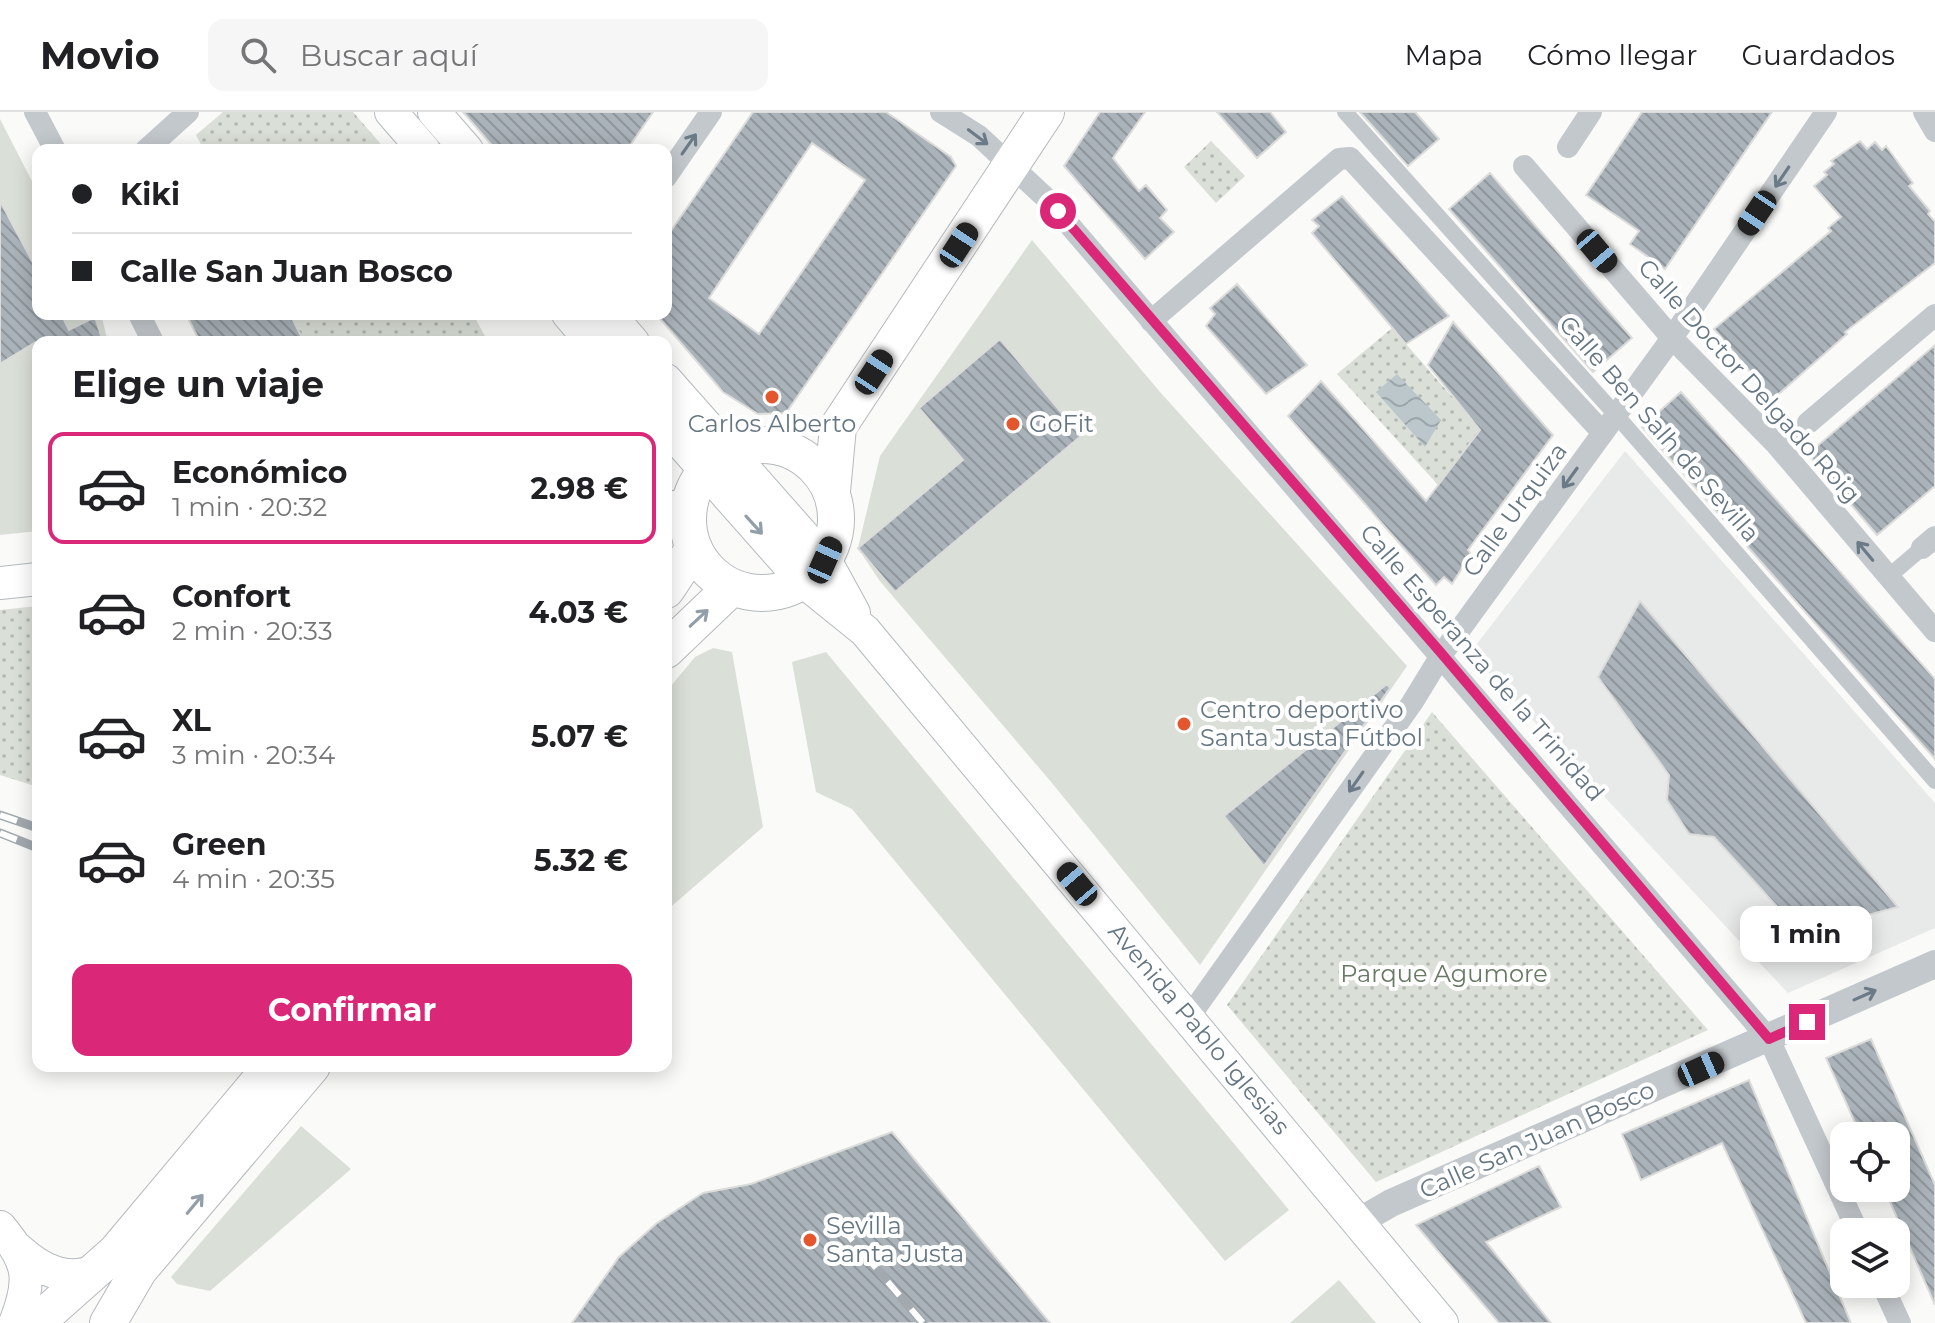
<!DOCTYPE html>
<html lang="es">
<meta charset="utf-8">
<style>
body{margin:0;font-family:Montserrat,sans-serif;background:#f6f6f6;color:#202124;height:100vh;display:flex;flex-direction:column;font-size:30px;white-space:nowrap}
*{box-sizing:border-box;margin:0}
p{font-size:26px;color:#757577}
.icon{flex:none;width:44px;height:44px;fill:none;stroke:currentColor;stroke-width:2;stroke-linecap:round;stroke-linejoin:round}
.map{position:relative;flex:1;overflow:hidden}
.panel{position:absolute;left:32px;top:224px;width:640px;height:736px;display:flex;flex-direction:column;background:#fff;border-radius:16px;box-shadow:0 4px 20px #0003}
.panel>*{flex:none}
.top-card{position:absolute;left:32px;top:32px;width:640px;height:176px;border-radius:16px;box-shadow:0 4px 20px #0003;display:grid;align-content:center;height:176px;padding:0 40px;background:#fff}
.buttons{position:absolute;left:1830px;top:1010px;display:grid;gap:16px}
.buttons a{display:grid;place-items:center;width:80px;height:80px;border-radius:16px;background:#fff;box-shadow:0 4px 20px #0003;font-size:40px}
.end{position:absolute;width:36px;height:36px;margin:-18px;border:10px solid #db2777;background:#fff;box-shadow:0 0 0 4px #fff}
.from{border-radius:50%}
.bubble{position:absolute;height:56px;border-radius:16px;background:#fff;box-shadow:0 4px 20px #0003;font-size:26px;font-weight:700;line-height:56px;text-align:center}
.car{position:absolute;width:24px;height:48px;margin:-24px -12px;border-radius:10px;box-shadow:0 0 6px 2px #0007;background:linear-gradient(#222 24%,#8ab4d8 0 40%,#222 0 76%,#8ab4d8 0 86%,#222 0)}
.top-card b{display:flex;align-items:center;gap:28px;height:76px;font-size:30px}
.top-card b+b{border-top:2px solid #e0e0e0}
.top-card i{width:20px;height:20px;background:#202124}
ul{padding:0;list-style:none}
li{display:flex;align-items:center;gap:24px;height:112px;margin:0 16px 12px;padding:0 24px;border:4px solid transparent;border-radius:16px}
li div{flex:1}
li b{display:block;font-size:30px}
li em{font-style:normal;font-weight:700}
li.current{border-color:#db2777}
li>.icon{width:72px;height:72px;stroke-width:1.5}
h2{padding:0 40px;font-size:36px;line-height:96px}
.action{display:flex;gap:16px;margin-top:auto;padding:16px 40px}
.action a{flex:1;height:92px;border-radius:16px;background:#db2777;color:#fff;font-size:32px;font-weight:700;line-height:92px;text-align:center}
header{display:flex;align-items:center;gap:48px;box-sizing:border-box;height:112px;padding:0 40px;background:#fff;border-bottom:2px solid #e0e0e0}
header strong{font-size:38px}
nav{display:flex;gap:44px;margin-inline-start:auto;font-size:28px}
.search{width:560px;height:72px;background:#f6f6f6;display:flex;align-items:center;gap:20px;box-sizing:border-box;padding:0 28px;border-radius:16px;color:#757577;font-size:30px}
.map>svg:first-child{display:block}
.built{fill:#e8e9e9}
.grass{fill:#dadfd7}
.park{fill:url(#park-dots)}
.water{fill:url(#water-waves)}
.building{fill:url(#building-back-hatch);stroke:#dcdcda;stroke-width:2;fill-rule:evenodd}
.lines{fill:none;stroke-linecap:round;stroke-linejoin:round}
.secondary-casing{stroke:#b3babf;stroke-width:34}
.primary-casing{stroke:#b5babe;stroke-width:38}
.pedestrian{stroke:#c3c8cc;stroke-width:16}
.minor{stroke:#c3c8cc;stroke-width:22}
.tertiary{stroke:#c3c8cc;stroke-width:28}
.secondary{stroke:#fff;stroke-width:32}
.primary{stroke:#fff;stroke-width:36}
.rail-casing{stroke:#a2aab0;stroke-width:9}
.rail{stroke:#fff;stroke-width:6;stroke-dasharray:18;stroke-linecap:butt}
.oneway{stroke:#6a7a87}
.oneway2{stroke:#939fa8}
.route{stroke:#db2777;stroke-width:10}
.poi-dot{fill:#e4572e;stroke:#fff;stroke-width:3}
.labels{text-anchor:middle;stroke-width:8;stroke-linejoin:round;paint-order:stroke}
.street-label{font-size:24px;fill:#657683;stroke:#fff}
.poi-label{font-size:24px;fill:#657683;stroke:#fff;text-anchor:start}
.park-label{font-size:24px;fill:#687a64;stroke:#fff}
</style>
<header>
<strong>Movio</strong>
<div class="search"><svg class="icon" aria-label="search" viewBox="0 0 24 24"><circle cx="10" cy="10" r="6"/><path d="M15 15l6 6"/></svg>Buscar aquí</div>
<nav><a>Mapa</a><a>Cómo llegar</a><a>Guardados</a></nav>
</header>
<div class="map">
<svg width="1935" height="1211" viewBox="0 0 1935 1211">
<defs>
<pattern id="park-dots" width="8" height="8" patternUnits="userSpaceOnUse" patternTransform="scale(2)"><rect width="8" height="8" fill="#dadfd7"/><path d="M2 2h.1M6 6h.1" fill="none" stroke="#b4b9b4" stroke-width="1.8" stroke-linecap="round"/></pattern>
<pattern id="water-waves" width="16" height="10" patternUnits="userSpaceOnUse" patternTransform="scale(2)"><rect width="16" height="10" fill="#bbc7cb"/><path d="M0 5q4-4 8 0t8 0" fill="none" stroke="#9ca6aa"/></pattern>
<pattern id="building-back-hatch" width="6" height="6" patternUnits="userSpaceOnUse" patternTransform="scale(2)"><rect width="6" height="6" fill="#aab3b9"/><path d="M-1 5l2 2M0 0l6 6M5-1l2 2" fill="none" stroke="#8e969c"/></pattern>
</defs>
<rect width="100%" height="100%" fill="#fafaf8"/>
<!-- built -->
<path class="built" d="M 1625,339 L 1935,691 L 1935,816 L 1788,881 L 1470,541 Z"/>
<!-- grass -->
<path class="grass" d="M 0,7 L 38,81 L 38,202 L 101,202 L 108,230 L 38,230 L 38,419 L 0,423 Z
M 1032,128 L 1160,280 L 1407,554 L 1200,853 L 1052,671 L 879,468 L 858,436 L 880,344 Z
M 713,536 L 732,540 L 763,715 L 666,799 L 666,580 L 695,545 Z
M 826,540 L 1289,1098 L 1225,1149 L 852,697 L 816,680 L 792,550 Z
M 301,1014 L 351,1057 L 210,1179 L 177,1172 L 171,1165 Z
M 1339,1168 L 1376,1211 L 1290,1211 Z"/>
<!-- park -->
<path class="park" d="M 223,0 L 353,0 L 386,38 L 204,38 L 196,23 Z
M 1211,29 L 1245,64 L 1216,91 L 1184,55 Z
M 290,202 L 473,202 L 488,230 L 304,230 Z
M 1392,216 L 1481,318 L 1438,373 L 1337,262 Z
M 38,494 L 38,675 L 0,663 L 0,498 Z
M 1432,600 L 1708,918 L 1376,1070 L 1227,893 Z"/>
<!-- water -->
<path class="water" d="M 1397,262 L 1441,308 L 1425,335 L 1376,280 Z"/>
<!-- building -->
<path class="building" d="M 463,0 L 653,0 L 627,38 L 496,38 Z
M 753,0 L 886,0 L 951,45 L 956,54 L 786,301 L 758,302 L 723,280 L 656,202 L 666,202 L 666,126 ZM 812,31 L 865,68 L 759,222 L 709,186 Z
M 1100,0 L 1145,0 L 1113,46 L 1139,79 L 1146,73 L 1167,98 L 1160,106 L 1174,120 L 1145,147 L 1064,54 Z
M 1217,0 L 1270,0 L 1286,20 L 1257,46 Z
M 1360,0 L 1415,0 L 1439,27 L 1408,54 Z
M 1642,0 L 1772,0 L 1665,157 L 1630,132 L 1639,119 L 1586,83 Z
M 1860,29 L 1867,37 L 1875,30 L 1882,38 L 1886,34 L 1913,71 L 1909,74 L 1930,99 L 1928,102 L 1935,110 L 1935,151 L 1845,220 L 1847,222 L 1773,287 L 1714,217 L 1831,119 L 1828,116 L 1841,105 L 1814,74 L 1827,63 L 1824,60 L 1834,52 L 1831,49 Z
M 1490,61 L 1632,226 L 1593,260 L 1449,97 Z
M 1342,84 L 1449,204 L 1406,232 L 1312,121 L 1319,114 L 1312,108 Z
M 0,89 L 38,160 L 38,202 L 61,202 L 69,218 L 95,205 L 103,230 L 36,230 L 0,252 Z
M 1237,172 L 1307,253 L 1266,282 L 1206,214 L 1215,202 L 1210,196 Z
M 186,202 L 290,202 L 304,230 L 200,230 Z
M 1453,210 L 1553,323 L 1468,438 L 1471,442 L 1452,472 L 1444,465 L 1436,473 L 1288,304 L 1321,269 L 1426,389 L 1480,318 L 1428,253 Z
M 1000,227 L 1081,324 L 895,480 L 858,436 L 963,348 L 919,296 Z
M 1935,233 L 1935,374 L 1877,423 L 1808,342 Z
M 1681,280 L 1935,567 L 1935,647 L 1642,315 Z
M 1640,489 L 1898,795 L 1801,821 L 1714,725 L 1689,722 L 1667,688 L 1669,663 L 1598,565 Z
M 1387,572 L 1390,576 L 1264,754 L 1224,704 Z
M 1871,927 L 1935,1073 L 1935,1193 L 1884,1076 L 1896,1076 L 1896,1024 L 1861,1024 L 1826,946 Z
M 1749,968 L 1851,1211 L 1806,1211 L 1722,1031 L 1641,1068 L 1622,1022 Z
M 892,1020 L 1050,1211 L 572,1211 L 619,1145 L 657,1111 L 703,1081 L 751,1072 Z
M 1539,1054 L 1561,1095 L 1486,1130 L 1551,1211 L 1499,1211 L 1416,1113 Z"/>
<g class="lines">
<defs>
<path id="secondary" d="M 391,0 L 424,38
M 434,0 L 467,38
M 568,202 L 592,230
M 609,202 L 633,230
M 666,268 L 825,448 L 854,501
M 666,314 L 803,469 L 865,519 L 1442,1211
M 666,396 L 689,393
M 0,471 L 38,467
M 0,1115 C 30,1151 32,1168 15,1211
M 18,1137 C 41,1158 68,1172 98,1157"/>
<path id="primary" d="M688 407a74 74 0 1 1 148 0a74 74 0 1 1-148 0Z
M 832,379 L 838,315 L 1046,0
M 666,478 L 694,436
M 666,538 L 732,475
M 36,1211 L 116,1140 L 272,954
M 108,1211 L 139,1158 L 312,954"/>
</defs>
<!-- secondary casing -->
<use href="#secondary" class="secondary-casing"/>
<!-- primary casing -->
<use href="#primary" class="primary-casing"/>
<!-- pedestrian -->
<path class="pedestrian" d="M 1345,0 L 1616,303 L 1935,669
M 1779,336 L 1808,311
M 1887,466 L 1922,436"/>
<!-- minor -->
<path class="minor" d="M 35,0 L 55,38
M 941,0 L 979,24 L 1047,87 L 1769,927 L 1858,1120
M 1924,0 L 1935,19
M 1568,35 L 1591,0
M 146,38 L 188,0
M 1524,54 L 1672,226 L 1776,332 L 1935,519
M 666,65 L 711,0
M 139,202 L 153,230
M 1151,209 L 1339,47 L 1350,46 L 1603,321
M 1808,311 L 1935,203
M 1922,436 L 1935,425
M 1189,905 L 1412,591 L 1442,542 L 1672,226 L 1826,0
M 1882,1172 L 1900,1211"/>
<!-- tertiary -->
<path class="tertiary" d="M 1360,1109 L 1391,1091 L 1935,852"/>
<!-- secondary -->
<use href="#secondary" class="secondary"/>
<!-- primary -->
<use href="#primary" class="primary"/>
<defs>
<path id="rail" d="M 0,703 L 38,716
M 0,721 L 38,736
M 841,1115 L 923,1211"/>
</defs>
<!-- rail casing -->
<use href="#rail" class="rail-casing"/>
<!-- rail -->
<use href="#rail" class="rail"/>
</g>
<!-- one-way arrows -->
<defs><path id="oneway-shaft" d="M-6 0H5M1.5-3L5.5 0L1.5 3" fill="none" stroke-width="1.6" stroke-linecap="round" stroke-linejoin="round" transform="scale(2)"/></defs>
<g class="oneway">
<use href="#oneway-shaft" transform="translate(978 25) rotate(37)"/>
<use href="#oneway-shaft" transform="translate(689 32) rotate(-55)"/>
<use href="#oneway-shaft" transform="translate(1782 65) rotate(124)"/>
<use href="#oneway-shaft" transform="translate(1570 366) rotate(126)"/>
<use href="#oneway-shaft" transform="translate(1865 439) rotate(-130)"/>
<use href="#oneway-shaft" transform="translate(1356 670) rotate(125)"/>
<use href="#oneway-shaft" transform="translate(1865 883) rotate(-24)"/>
</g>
<g class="oneway2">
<use href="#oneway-shaft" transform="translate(754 413) rotate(48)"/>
<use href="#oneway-shaft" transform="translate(699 506) rotate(-43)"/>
<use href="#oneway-shaft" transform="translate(195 1092) rotate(-50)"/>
</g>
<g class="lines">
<!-- route -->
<path class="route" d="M 1058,99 L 1442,542 L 1769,927 L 1807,910"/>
</g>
<!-- markers -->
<g class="poi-dot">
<circle cx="772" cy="285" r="8"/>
<circle cx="1013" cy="312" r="8"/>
<circle cx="1184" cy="612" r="8"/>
<circle cx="810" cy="1128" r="8"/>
</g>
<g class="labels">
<!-- street labels -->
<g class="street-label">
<text transform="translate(1749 269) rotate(48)" y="8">Calle Doctor Delgado Roig</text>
<text transform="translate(1659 317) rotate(49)" y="8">Calle Ben Salh de Sevilla</text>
<text transform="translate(1515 398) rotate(-54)" y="8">Calle Urquiza</text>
<text transform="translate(1482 551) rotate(49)" y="8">Calle Esperanza de la Trinidad</text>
<text transform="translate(1199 917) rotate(50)" y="8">Avenida Pablo Iglesias</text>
<text transform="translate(1537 1028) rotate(-24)" y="8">Calle San Juan Bosco</text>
</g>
<!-- poi labels -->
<g class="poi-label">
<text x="772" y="320" text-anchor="middle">Carlos Alberto</text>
<text x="1029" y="320">GoFit</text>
<text x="1200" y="606">Centro deportivo<tspan x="1200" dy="28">Santa Justa Fútbol</tspan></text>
<text x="826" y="1122">Sevilla<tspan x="826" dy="28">Santa Justa</tspan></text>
</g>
<!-- park labels -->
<g class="park-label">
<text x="1444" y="870">Parque Agumore</text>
</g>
</g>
</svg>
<div class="buttons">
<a><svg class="icon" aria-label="locate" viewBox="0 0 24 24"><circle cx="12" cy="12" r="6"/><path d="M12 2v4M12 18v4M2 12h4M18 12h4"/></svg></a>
<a><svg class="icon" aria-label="layers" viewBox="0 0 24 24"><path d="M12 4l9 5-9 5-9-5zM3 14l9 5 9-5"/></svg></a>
</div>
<i class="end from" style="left:1058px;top:99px"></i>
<i class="end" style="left:1807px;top:910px"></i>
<div class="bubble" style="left:1740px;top:794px;width:132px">1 min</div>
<i class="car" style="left:1757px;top:101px;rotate:214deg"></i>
<i class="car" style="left:959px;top:133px;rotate:33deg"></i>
<i class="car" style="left:1597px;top:139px;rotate:140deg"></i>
<i class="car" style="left:874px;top:260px;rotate:33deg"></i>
<i class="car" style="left:825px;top:448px;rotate:24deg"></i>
<i class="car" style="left:1077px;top:772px;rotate:320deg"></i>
<i class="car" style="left:1701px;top:957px;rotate:66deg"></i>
<div class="top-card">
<b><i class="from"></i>Kiki</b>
<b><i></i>Calle San Juan Bosco</b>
</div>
<section class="panel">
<h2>Elige un viaje</h2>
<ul>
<li class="current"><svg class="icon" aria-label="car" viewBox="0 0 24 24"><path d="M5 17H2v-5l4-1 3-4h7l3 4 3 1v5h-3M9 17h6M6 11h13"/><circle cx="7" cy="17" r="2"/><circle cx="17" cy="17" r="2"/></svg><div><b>Económico</b><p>1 min · 20:32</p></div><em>2.98 €</em></li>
<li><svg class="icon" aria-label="car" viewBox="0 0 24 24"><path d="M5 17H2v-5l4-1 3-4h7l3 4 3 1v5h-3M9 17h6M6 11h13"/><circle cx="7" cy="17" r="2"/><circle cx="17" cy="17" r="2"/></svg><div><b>Confort</b><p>2 min · 20:33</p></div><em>4.03 €</em></li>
<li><svg class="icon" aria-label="car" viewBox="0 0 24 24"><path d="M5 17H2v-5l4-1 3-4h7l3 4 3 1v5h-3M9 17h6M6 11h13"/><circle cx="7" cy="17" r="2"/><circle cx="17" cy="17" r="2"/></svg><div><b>XL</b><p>3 min · 20:34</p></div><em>5.07 €</em></li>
<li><svg class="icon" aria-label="car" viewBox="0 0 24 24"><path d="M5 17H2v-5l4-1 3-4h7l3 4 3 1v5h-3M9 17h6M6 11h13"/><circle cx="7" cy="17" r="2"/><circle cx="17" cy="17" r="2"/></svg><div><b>Green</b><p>4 min · 20:35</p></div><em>5.32 €</em></li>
</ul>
<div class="action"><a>Confirmar</a></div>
</section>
</div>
